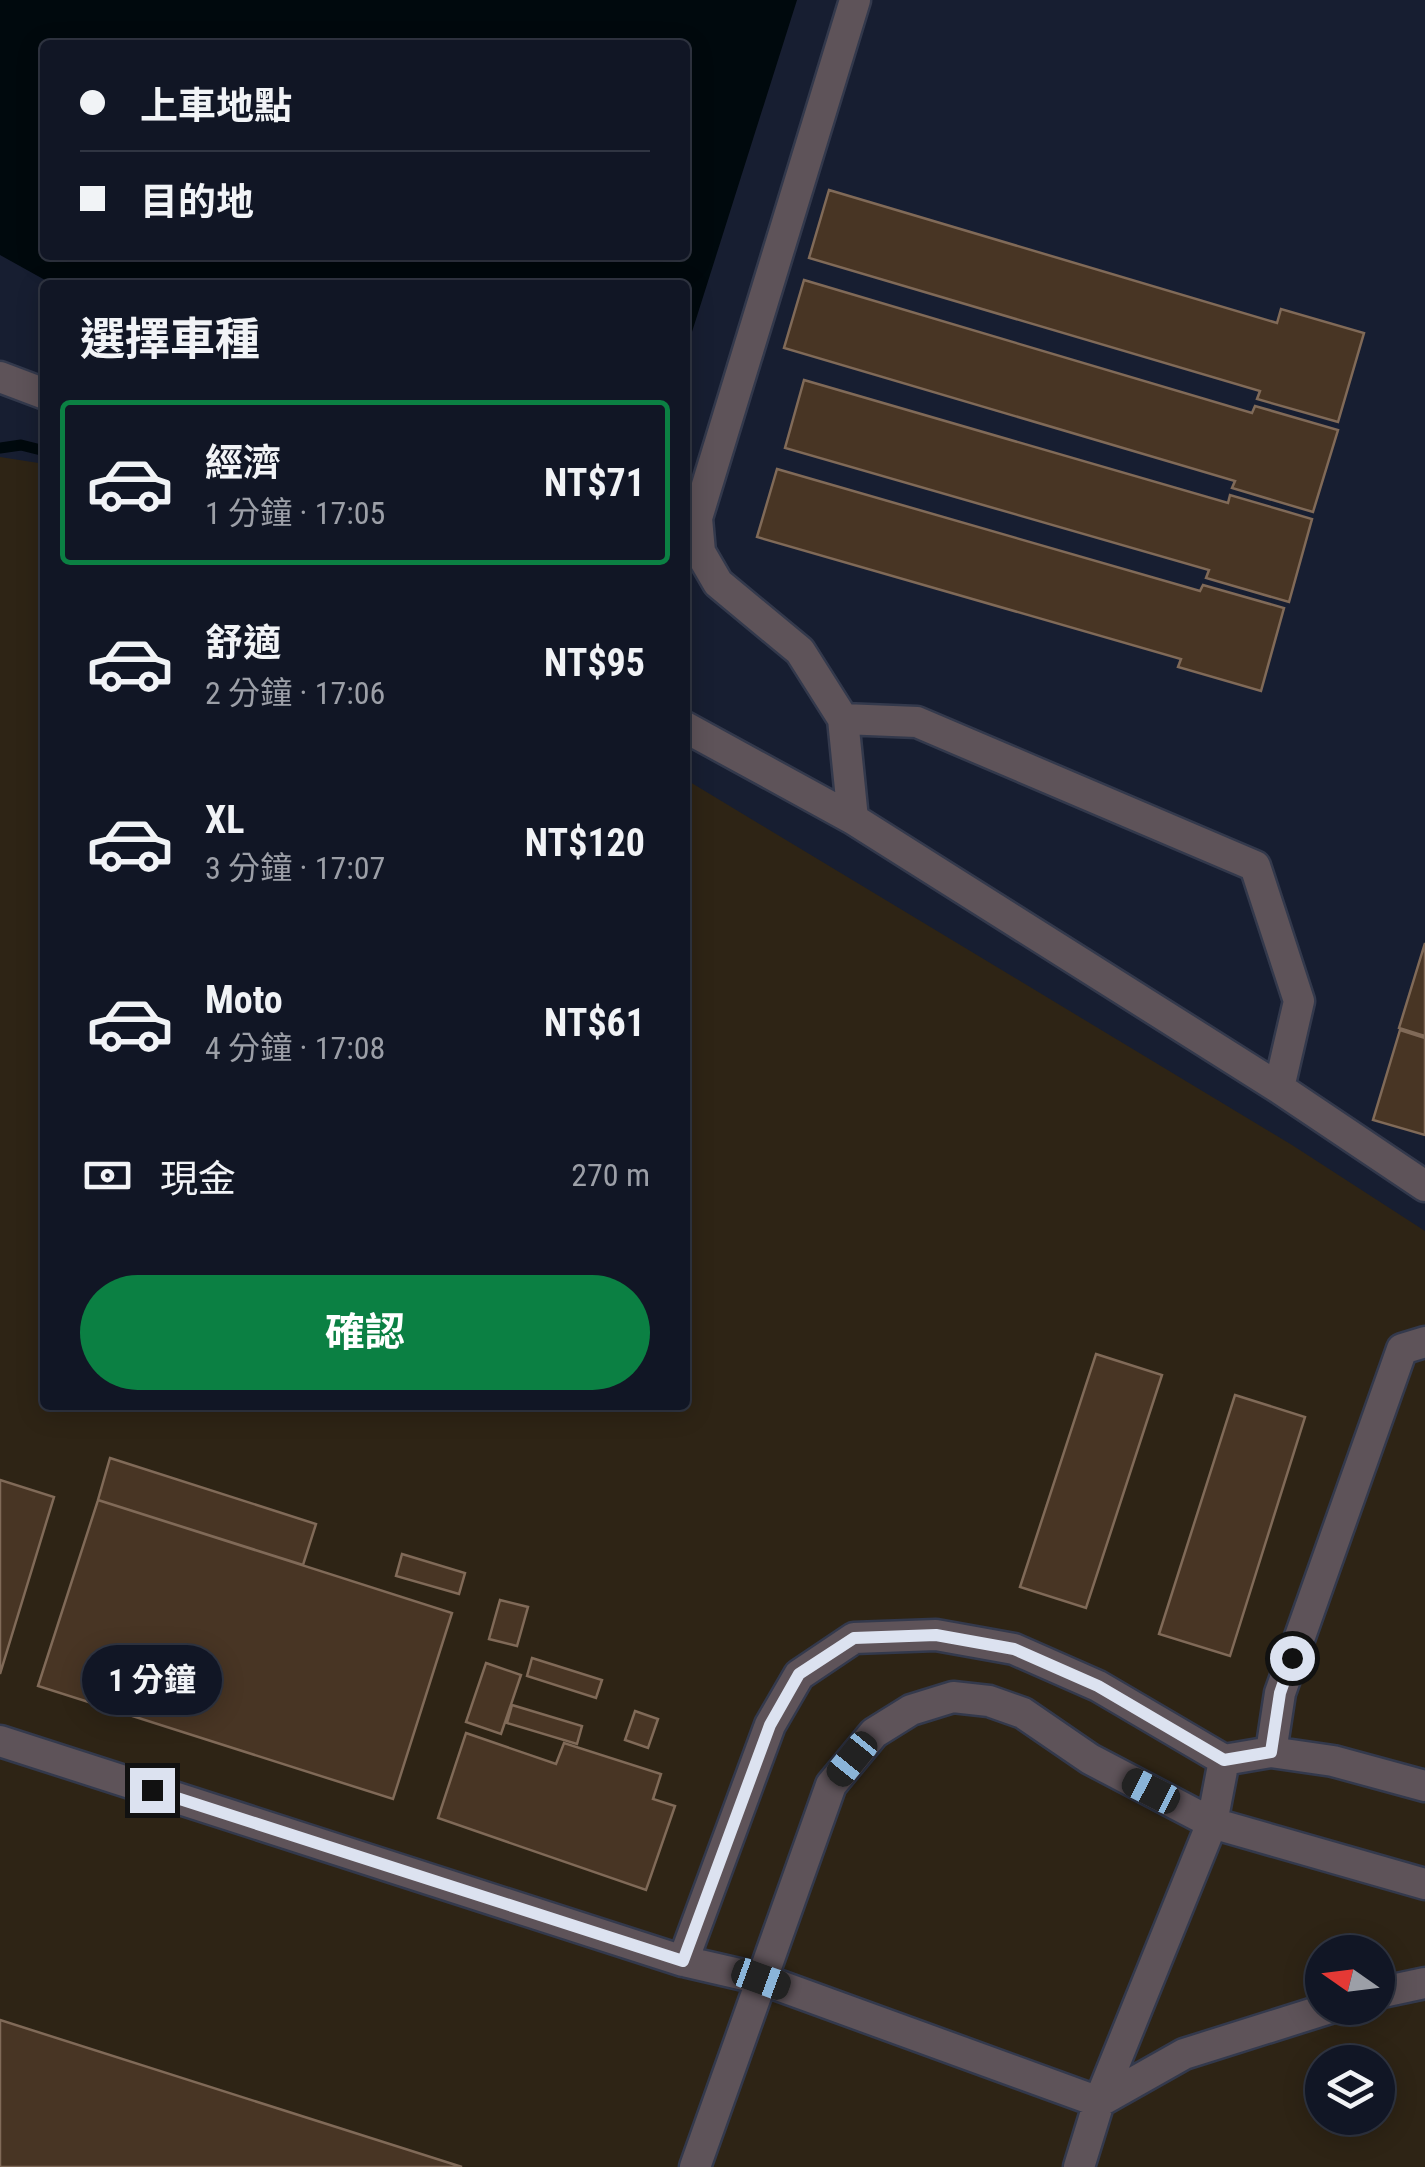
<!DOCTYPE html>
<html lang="zh-TW">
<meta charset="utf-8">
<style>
body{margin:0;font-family:"Roboto Condensed","Noto Sans TC",sans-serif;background:#1a1f2d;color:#f1f3f6;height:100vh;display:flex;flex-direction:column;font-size:38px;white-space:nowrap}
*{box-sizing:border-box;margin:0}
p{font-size:32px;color:#9c9fa7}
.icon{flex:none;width:55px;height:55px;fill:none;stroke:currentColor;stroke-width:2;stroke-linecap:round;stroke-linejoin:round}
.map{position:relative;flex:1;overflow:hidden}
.details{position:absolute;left:40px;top:280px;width:650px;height:1130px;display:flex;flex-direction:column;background:#111625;border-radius:10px;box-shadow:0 5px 25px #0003,0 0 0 2px #303542}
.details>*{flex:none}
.banner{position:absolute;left:40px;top:40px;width:650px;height:220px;border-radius:10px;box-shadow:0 5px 25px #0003,0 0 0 2px #303542;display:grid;align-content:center;height:220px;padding:0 40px;background:#111625}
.needle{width:65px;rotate:284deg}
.buttons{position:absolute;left:1305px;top:1935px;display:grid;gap:20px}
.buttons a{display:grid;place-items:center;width:90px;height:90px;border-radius:50%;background:#111625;box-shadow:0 5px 25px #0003,0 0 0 2px #303542;font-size:50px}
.end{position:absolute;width:45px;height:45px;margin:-22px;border:12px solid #dce2f0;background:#111;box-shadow:0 0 0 5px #111}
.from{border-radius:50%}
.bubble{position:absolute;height:70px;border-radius:35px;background:#111625;box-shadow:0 5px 25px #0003,0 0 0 2px #303542;font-size:32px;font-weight:700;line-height:70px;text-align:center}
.car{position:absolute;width:30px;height:60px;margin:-30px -15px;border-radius:12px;box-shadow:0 0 8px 2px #0007;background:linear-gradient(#222 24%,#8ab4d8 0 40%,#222 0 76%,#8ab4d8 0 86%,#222 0)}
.banner b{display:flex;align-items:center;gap:35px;height:95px;font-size:38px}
.banner b+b{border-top:2px solid #303542}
.banner i{width:25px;height:25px;background:#f1f3f6}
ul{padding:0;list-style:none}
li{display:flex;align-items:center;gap:30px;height:165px;margin:0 20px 15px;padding:0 20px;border:5px solid transparent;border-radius:10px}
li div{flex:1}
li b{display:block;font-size:38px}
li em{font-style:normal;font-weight:700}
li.selected{border-color:#0b8043}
li>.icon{width:90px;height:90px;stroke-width:1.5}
h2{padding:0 40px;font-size:45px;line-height:120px}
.pay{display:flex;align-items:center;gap:25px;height:110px;padding:0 40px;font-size:38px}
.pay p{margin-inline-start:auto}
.cta{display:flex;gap:20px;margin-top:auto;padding:20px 40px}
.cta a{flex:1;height:115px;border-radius:60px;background:#0b8043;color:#fff;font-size:40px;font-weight:700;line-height:115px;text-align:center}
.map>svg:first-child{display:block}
.industrial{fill:#2e2415;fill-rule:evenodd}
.water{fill:#00090d;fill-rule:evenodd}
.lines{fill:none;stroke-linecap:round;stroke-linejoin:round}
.stream{stroke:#00090d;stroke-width:11}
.building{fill:#483524;stroke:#806a58;stroke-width:2.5}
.minor-casing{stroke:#33394c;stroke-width:35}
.minor{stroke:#5e5359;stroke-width:30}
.route{stroke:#dce2f0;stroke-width:12}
</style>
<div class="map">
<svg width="1425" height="2167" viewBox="0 0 1425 2167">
<rect width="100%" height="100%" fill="#171e31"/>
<!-- industrial -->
<path class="industrial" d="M 0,457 L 45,464 L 45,1405 L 685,1405 L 685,779 L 1292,1145 L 1425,1231 L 1425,2167 L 0,2167 ZM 1322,1952 L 1378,1952 L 1378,2008 L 1322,2008 ZM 1322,2062 L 1378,2062 L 1378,2118 L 1322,2118 Z"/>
<!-- water -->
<path class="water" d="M 0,0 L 797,0 L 685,354 L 685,285 L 54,285 L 0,255 ZM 45,45 L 685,45 L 685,255 L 45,255 Z"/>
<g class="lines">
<!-- stream -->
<path class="stream" d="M 0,448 L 21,445 L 45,451"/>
</g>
<!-- building -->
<path class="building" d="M 829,190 L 1277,323 L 1281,309 L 1364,333 L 1338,422 L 1257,399 L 1260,391 L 809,258 Z
M 804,280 L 1252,413 L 1255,406 L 1338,430 L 1313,512 L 1232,488 L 1235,481 L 784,348 Z
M 804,380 L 1228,503 L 1230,495 L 1312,519 L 1289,602 L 1206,578 L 1209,570 L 785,448 Z
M 777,469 L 1200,591 L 1203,585 L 1284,608 L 1261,691 L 1178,667 L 1181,659 L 757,537 Z
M 1425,943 L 1425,1036 L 1399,1028 Z
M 1400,1030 L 1425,1038 L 1425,1135 L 1373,1120 Z
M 1096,1354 L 1162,1375 L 1086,1608 L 1020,1587 Z
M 1235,1395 L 1305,1417 L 1230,1656 L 1159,1634 Z
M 110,1458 L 316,1524 L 303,1565 L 98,1500 Z
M 0,1480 L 54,1497 L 0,1674 Z
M 98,1500 L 452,1613 L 393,1799 L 38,1686 Z
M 402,1554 L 465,1573 L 459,1594 L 396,1576 Z
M 500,1600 L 528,1607 L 517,1646 L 489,1639 Z
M 532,1658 L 602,1680 L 596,1698 L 527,1676 Z
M 486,1663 L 521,1675 L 501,1734 L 466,1722 Z
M 512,1705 L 582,1726 L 577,1744 L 507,1723 Z
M 635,1711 L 658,1719 L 648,1748 L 625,1740 Z
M 466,1733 L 556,1764 L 564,1743 L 661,1774 L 653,1799 L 675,1806 L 646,1890 L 438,1818 Z
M 0,2020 L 462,2167 L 0,2167 Z"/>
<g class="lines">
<defs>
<path id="minor" d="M 855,0 L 697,518 L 700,552 L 718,583 L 800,651 L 843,719 L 853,819 L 1279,1088 L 1425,1186
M 0,377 L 45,394
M 843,719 L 917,722 L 1255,866 L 1299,1001 L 1279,1088
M 685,727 L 853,819
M 0,1741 L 683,1961 L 761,1979 L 1099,2102 L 1184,2054 L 1330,2008
M 1271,1752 L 1280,1693 L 1402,1349 L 1425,1342
M 1224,1760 L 1212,1823 L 1425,1884
M 683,1961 L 770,1725 L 799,1675 L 854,1638 L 936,1635 L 1014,1649 L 1098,1686 L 1224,1760 L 1271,1752 L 1333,1761 L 1425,1786
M 1378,1993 L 1425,1983
M 695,2167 L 831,1785 L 874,1733 L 911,1710 L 953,1697 L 989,1701 L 1023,1713 L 1090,1759 L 1212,1823 L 1099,2102 L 1079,2167"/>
</defs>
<!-- minor casing -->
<use href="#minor" class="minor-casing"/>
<!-- minor -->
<use href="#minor" class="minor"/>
</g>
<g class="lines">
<!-- route -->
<path class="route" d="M 152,1790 L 683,1961 L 770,1725 L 799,1674 L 854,1638 L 936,1635 L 1014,1649 L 1098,1686 L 1224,1760 L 1271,1752 L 1280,1693 L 1292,1658"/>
</g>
</svg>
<div class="buttons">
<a><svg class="needle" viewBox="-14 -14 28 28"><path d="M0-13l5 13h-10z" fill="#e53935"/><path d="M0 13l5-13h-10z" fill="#9c9fa7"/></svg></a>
<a><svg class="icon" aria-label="layers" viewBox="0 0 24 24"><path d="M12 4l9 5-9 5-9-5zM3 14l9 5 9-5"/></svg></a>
</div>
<i class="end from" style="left:1292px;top:1658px"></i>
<i class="end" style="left:152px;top:1790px"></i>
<div class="bubble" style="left:82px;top:1645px;width:140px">1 分鐘</div>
<i class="car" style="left:852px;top:1759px;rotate:219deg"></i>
<i class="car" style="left:1151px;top:1791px;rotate:297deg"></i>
<i class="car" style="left:761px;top:1979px;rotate:110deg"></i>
<div class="banner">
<b><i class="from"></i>上車地點</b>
<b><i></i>目的地</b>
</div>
<section class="details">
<h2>選擇車種</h2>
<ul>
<li class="selected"><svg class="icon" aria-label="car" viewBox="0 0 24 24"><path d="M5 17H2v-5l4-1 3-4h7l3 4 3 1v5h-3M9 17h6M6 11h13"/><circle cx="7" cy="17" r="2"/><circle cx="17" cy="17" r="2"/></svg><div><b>經濟</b><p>1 分鐘 · 17:05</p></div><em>NT$71</em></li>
<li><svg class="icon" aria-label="car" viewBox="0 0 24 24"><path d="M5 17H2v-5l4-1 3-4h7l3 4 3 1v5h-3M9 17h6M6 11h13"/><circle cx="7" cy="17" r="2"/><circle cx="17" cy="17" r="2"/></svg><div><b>舒適</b><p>2 分鐘 · 17:06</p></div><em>NT$95</em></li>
<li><svg class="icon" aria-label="car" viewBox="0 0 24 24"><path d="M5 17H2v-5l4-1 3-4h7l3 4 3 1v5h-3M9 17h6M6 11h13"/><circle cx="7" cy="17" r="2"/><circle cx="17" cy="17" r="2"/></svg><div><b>XL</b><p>3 分鐘 · 17:07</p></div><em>NT$120</em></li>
<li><svg class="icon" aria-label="car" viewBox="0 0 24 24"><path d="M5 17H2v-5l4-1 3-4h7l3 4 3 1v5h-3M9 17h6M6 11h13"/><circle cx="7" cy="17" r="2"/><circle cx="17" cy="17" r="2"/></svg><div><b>Moto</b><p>4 分鐘 · 17:08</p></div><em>NT$61</em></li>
</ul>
<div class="pay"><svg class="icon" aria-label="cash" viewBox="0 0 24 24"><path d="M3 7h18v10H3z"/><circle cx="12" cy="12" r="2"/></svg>現金<p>270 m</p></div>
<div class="cta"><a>確認</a></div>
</section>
</div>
